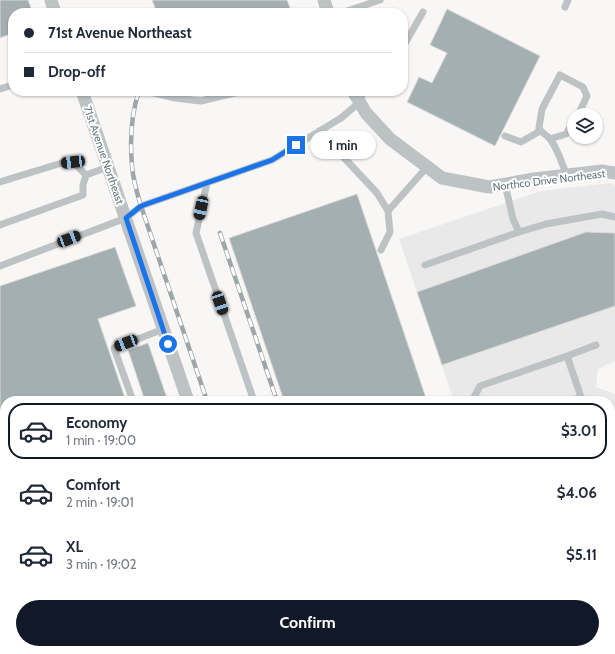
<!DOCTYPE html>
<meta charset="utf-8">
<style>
body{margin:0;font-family:Cabin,sans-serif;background:#f2f2f3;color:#1f2937;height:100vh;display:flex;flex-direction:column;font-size:15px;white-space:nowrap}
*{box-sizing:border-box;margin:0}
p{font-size:13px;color:#747a83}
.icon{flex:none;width:22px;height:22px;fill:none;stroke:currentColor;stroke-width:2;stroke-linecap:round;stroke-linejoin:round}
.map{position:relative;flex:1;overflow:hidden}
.drawer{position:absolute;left:0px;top:396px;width:615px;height:258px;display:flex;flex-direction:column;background:#fff;border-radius:16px 16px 0 0;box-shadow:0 1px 3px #0004}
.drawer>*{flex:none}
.banner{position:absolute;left:8px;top:8px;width:400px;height:88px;border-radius:16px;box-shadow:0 1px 3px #0004;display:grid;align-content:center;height:88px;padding:0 16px;background:#fff}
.fabs{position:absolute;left:567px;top:108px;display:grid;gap:8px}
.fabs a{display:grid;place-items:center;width:36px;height:36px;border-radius:50%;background:#fff;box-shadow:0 1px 3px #0004;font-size:20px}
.end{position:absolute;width:18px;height:18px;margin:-9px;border:5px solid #1a73e8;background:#fff;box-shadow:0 0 0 2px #fff}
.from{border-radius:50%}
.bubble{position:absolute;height:28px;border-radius:14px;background:#fff;box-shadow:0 1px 3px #0004;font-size:13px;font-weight:800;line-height:28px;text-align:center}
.car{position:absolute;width:12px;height:24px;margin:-12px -6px;border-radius:5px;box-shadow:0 0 3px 1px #0007;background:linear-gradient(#222 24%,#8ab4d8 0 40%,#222 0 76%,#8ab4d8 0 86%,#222 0)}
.banner b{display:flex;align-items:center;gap:14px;height:38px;font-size:15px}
.banner b+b{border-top:1px solid #e0e1e3}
.banner i{width:10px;height:10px;background:#1f2937}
ul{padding:7px 0 0;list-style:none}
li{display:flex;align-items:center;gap:12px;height:56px;margin:0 8px 6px;padding:0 8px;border:2px solid transparent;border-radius:16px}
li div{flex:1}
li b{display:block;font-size:15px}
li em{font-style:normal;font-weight:800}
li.selected{border-color:#111827}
li>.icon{width:36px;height:36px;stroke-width:1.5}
.cta{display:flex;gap:8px;margin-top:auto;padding:8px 16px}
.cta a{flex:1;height:46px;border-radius:24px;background:#111827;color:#fff;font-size:16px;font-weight:800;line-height:46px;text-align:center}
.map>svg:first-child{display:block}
.built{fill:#e9e9e9}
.green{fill:#d9dcd5}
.building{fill:#a4afb2;stroke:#dad9d8}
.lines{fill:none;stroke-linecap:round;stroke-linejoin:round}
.lane{stroke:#bdc3c5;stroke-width:7}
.street{stroke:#bdc3c5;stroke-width:13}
.rail-casing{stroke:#9da7aa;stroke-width:4.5}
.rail{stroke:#fff;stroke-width:3;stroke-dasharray:9;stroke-linecap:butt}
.route{stroke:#1a73e8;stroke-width:5}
.labels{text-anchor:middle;stroke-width:4;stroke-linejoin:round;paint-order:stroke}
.street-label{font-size:11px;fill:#65797e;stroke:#fff}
</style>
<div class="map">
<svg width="615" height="654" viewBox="0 0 615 654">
<rect width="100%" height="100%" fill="#f8f7f5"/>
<!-- built -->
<path class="built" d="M 610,183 L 615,185 L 615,361 L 598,369 L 596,387 L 615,394 L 615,654 L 335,654 L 334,649 L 610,649 L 610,401 L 454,401 L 399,239 L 541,191 Z"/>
<!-- green -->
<path class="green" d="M 157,649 L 302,649 L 304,654 L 145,654 Z"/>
<!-- building -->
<path class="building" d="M 0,0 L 28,0 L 33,13 L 13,13 L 13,33 L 0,38 Z
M 152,0 L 287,0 L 292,13 L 157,13 Z
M 447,9 L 540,56 L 495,146 L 407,102 L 419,77 L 432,83 L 447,53 L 430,45 Z
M 357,194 L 427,401 L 284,401 L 229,238 Z
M 586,232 L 615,233 L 615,306 L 442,365 L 417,292 Z
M 115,247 L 136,306 L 98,319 L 126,401 L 5,401 L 5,451 L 0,452 L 0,286 Z
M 148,343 L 168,401 L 145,401 L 128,350 Z
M 610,521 L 615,535 L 615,540 L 610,542 Z
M 5,535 L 5,594 L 0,581 L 0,537 Z
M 610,584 L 615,598 L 615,654 L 402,654 L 400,649 L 610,649 Z"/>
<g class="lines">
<!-- lane -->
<path class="lane" d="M 565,7 L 568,0
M 341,13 L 380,0
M 403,47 L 423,12
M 0,89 L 13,85
M 146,91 L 175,98 L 201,101 L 243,91
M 319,131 L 377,193 L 388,211 L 427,167
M 505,136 L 521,142 L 540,131
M 550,139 L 566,134 L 574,121
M 567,176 C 562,164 558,149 550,139 C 546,134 542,134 539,128 L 542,109 L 560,75 L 583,87 L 587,96 L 578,115
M 0,182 L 65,162 L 73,162 L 86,175
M 207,183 L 196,233 L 254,401
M 505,184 L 513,219 L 519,232 L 546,224 L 602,214 L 615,217
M 0,225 L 83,195 L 83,185 L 86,175 L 108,167
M 381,250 L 390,232 L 388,211
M 425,265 L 519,232
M 0,266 L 126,218 L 141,206 L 272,160 L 341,118 L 360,102 L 363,91
M 567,356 L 596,345
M 133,401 L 114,348 L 164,329
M 474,401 L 473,399 L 480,386 L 567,356 L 581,397
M 569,401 L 581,397 L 583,401
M 610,422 L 615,421
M 0,477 L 5,475
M 610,488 L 615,489
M 65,649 L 67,654
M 238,649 L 239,654
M 348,649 L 350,654
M 378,649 L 379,654"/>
<!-- street -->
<path class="street" d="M 51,0 L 55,13
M 324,0 L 328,13
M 82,91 L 188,401
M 353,91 L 366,113 L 390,139 L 442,178 L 489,187 L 534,179 L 602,171 L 615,173
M 272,649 L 273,654
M 79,654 L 92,649"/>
<defs>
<path id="rail" d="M 139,91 C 131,114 130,142 132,166 C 133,180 137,193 141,206 L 207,401
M 220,233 L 277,401
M 311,649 L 313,654"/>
</defs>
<!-- rail casing -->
<use href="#rail" class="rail-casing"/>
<!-- rail -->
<use href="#rail" class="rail"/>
</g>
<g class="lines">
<!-- route -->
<path class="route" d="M 168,344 L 126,218 L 141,206 L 272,160 L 296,145"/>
</g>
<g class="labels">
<!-- street labels -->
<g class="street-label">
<text transform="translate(104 155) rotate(71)" y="4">71st Avenue Northeast</text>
<text transform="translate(549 180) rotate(-7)" y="4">Northco Drive Northeast</text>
</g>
</g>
</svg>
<div class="fabs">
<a><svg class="icon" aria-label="layers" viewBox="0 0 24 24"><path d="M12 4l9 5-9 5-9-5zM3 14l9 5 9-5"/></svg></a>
</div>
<i class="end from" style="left:168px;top:344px"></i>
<i class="end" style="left:296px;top:145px"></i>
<div class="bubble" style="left:310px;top:131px;width:66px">1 min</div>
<i class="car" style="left:73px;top:162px;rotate:263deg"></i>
<i class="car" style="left:201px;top:208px;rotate:192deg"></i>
<i class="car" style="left:69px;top:239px;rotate:69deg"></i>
<i class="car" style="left:220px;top:303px;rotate:161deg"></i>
<i class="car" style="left:126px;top:343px;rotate:249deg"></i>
<div class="banner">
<b><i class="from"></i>71st Avenue Northeast</b>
<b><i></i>Drop-off</b>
</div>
<section class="drawer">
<ul>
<li class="selected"><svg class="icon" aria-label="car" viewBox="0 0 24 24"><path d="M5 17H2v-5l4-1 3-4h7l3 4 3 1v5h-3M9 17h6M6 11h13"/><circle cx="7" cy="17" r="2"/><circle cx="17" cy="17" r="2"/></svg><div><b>Economy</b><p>1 min · 19:00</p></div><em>$3.01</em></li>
<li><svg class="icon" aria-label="car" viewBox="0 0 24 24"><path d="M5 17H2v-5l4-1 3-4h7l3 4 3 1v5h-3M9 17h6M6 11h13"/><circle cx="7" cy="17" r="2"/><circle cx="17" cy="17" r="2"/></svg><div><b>Comfort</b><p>2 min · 19:01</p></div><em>$4.06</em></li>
<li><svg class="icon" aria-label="car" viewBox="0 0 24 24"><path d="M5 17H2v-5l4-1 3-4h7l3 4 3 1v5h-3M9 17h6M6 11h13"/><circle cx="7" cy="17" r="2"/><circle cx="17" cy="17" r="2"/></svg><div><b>XL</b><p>3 min · 19:02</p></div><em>$5.11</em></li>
</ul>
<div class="cta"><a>Confirm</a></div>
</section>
</div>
